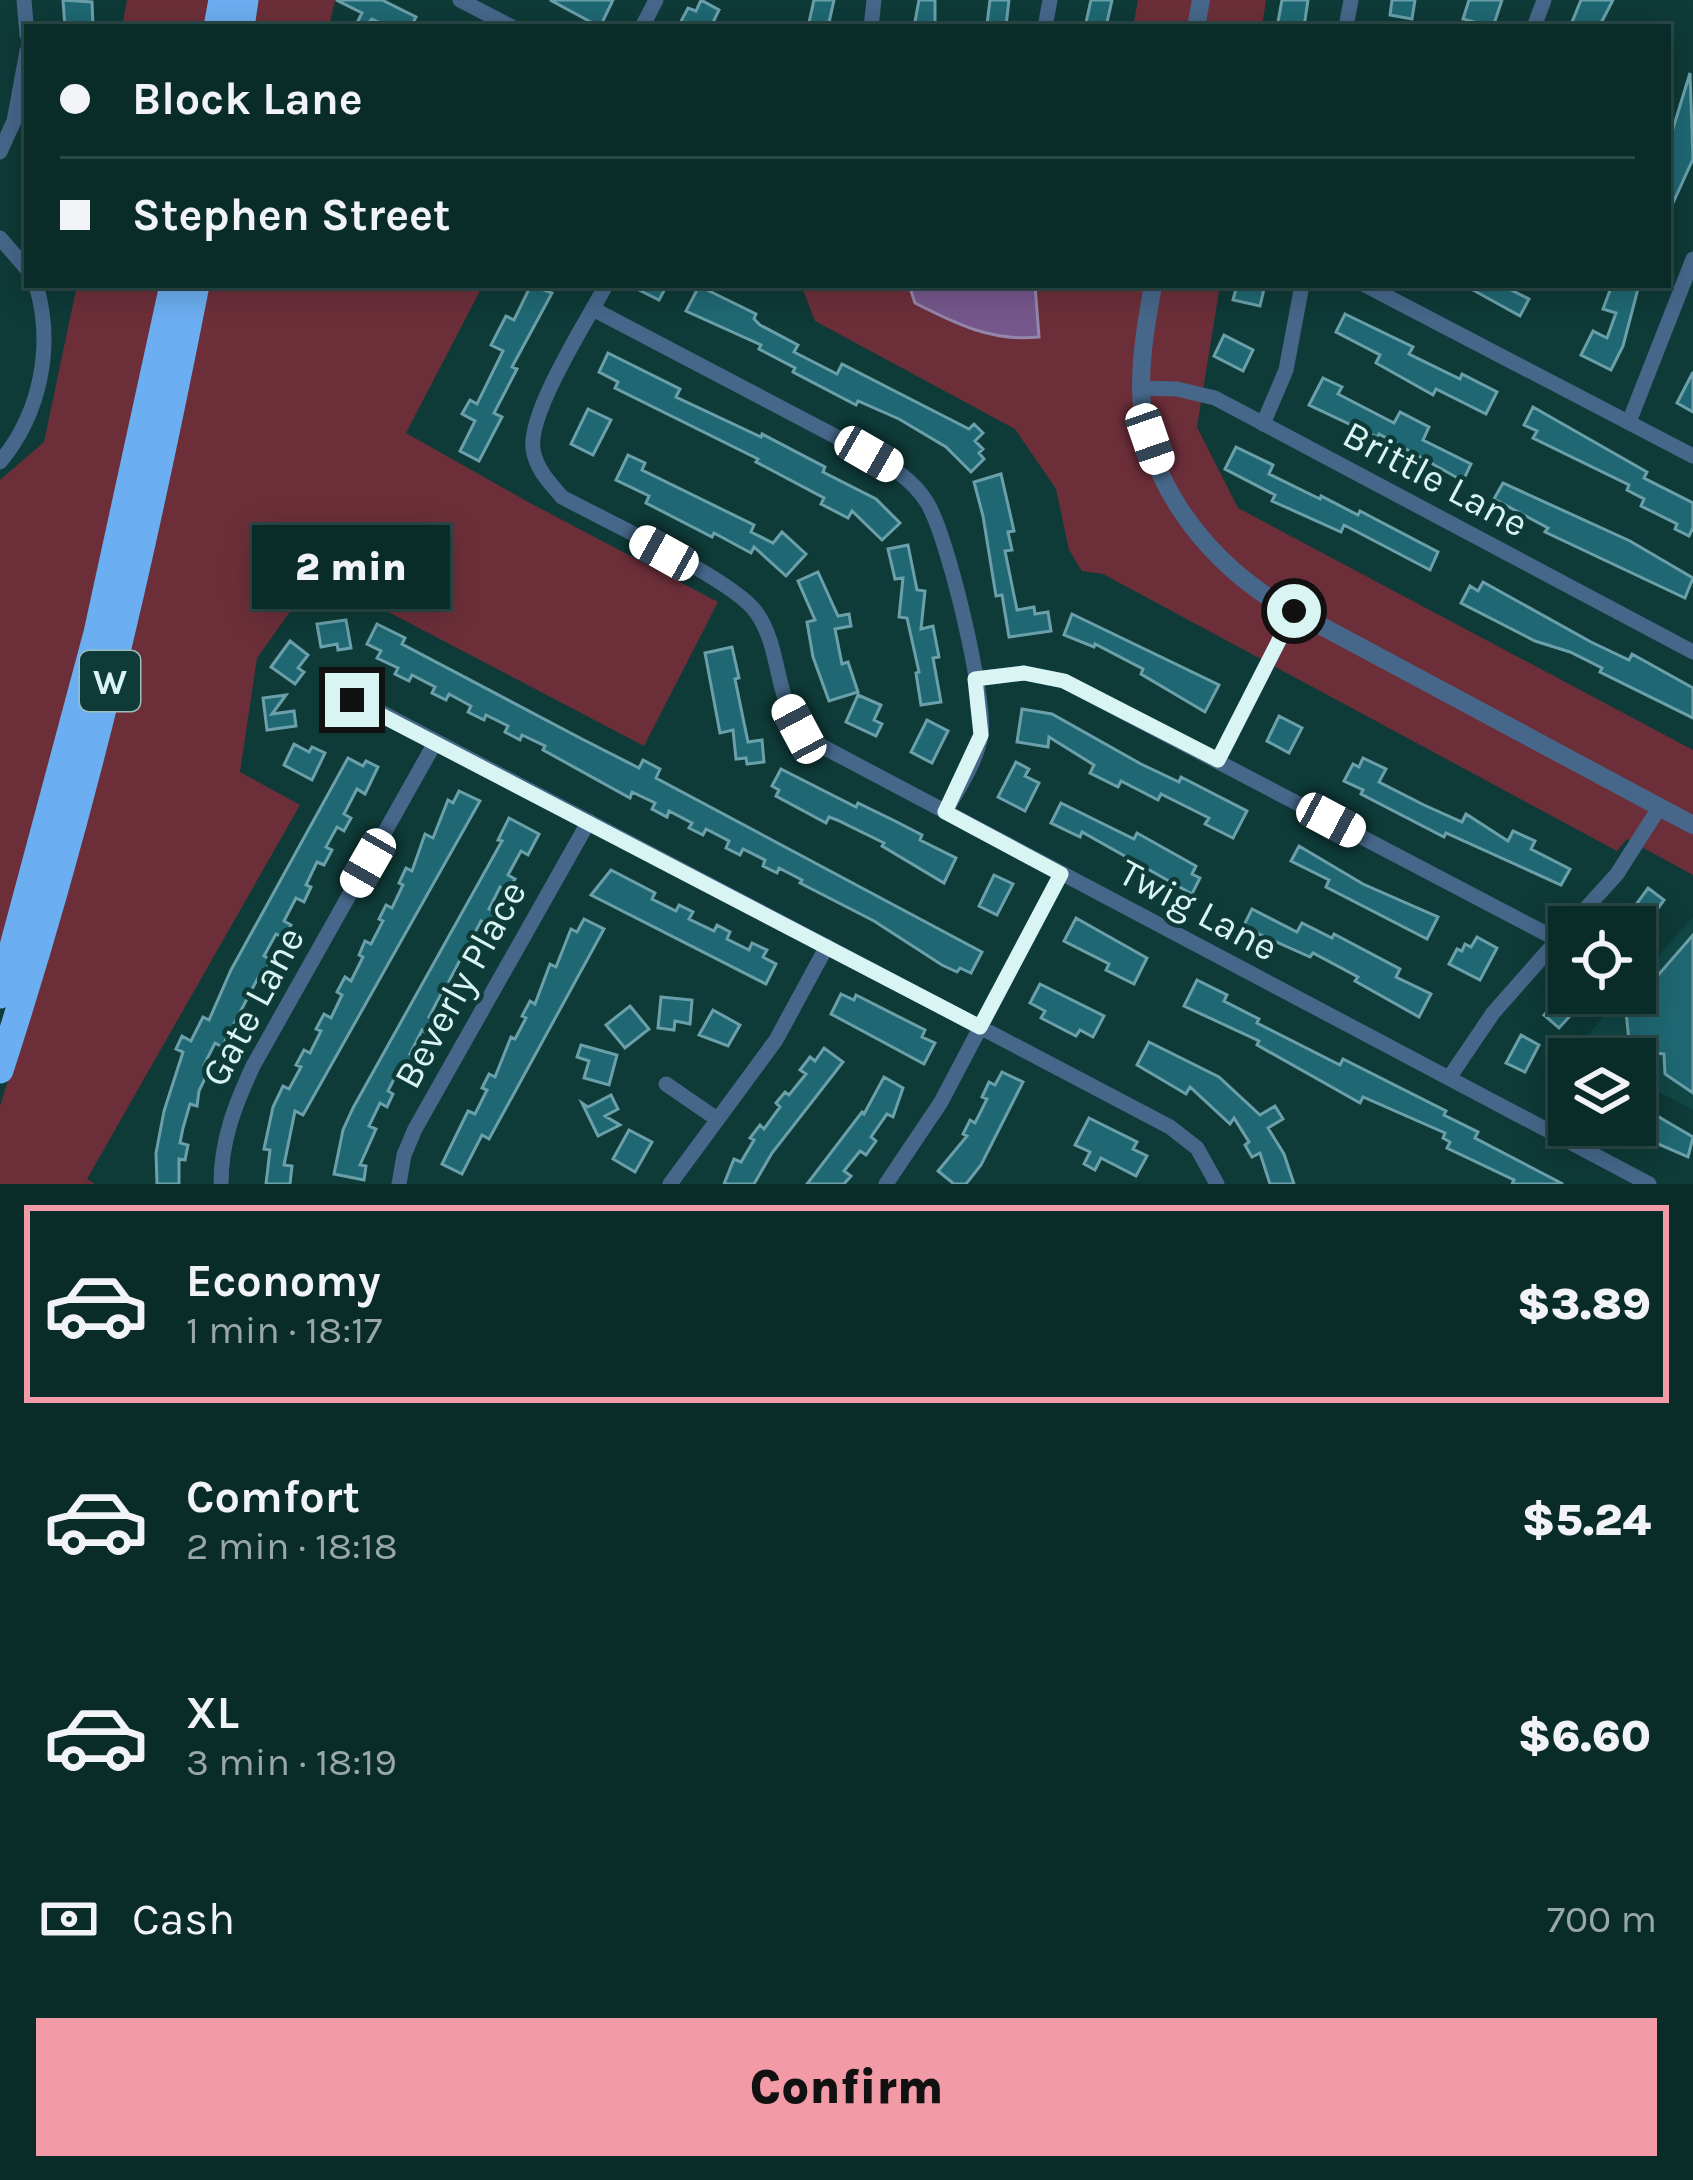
<!DOCTYPE html>
<meta charset="utf-8">
<style>
body{margin:0;font-family:Karla,sans-serif;background:#183835;color:#f1f3f6;height:100vh;display:flex;flex-direction:column;font-size:45px;white-space:nowrap}
*{box-sizing:border-box;margin:0}
p{font-size:39px;color:#99a7a8}
.icon{flex:none;width:66px;height:66px;fill:none;stroke:currentColor;stroke-width:2;stroke-linecap:round;stroke-linejoin:round}
.map{position:relative;height:1184px;overflow:hidden}
.drawer{display:flex;flex-direction:column;background:#0a2c29;flex:1}
.drawer>*{flex:none}
.hud{position:absolute;left:24px;top:24px;width:1647px;height:264px;border-radius:0px;box-shadow:0 6px 30px #0003,0 0 0 3px #2a4846;display:grid;align-content:center;height:264px;padding:0 36px;background:#0a2c29}
.fabs{position:absolute;left:1548px;top:906px;display:grid;gap:24px}
.fabs a{display:grid;place-items:center;width:108px;height:108px;border-radius:0px;background:#0a2c29;box-shadow:0 6px 30px #0003,0 0 0 3px #2a4846;font-size:60px}
.end{position:absolute;width:54px;height:54px;margin:-27px;border:15px solid #d9f5f3;background:#111;box-shadow:0 0 0 6px #111}
.from{border-radius:50%}
.bubble{position:absolute;height:84px;border-radius:0px;background:#0a2c29;box-shadow:0 6px 30px #0003,0 0 0 3px #2a4846;font-size:39px;font-weight:800;line-height:84px;text-align:center}
.car{position:absolute;width:36px;height:72px;margin:-36px -18px;border-radius:15px;box-shadow:0 0 9px 3px #0007;background:linear-gradient(#fff 24%,#345 0 40%,#fff 0 76%,#345 0 86%,#fff 0)}
.hud b{display:flex;align-items:center;gap:42px;height:114px;font-size:45px}
.hud b+b{border-top:3px solid #2a4846}
.hud i{width:30px;height:30px;background:#f1f3f6}
ul{padding:21px 0 0;list-style:none}
li{display:flex;align-items:center;gap:36px;height:198px;margin:0 24px 18px;padding:0 12px;border:6px solid transparent;border-radius:0px}
li div{flex:1}
li b{display:block;font-size:45px}
li em{font-style:normal;font-weight:800}
li.selected{border-color:#f39aa7}
li>.icon{width:108px;height:108px;stroke-width:1.5}
.pay{display:flex;align-items:center;gap:30px;height:132px;padding:0 36px;font-size:45px}
.pay p{margin-inline-start:auto}
.button{display:flex;gap:24px;margin-top:auto;padding:24px 36px}
.button a{flex:1;height:138px;border-radius:0px;background:#f39aa7;color:#111;font-size:48px;font-weight:800;line-height:138px;text-align:center}
.map>svg:first-child{display:block}
.built{fill:#104745}
.green{fill:#6c2f3a}
.water{fill:#76578c;stroke:#9486ab;stroke-width:3}
.building{fill:#1f6873;stroke:#6ba0aa;stroke-width:3}
.lines{fill:none;stroke-linecap:round;stroke-linejoin:round}
.minor{stroke:#46678a;stroke-width:15}
.tertiary{stroke:#46678a;stroke-width:18}
.motorway{stroke:#6baef1;stroke-width:27}
.route{stroke:#d9f5f3;stroke-width:15}
.labels{text-anchor:middle;stroke-width:9;stroke-linejoin:round;paint-order:stroke}
.shield{fill:#0e3a37;stroke:#9cbdbb;stroke-width:3}
.shield-label{font-size:36px;font-weight:bold;fill:#d9f5f3}
.street-label{font-size:39px;fill:#d9f5f3;stroke:#0e3a37}
</style>
<div class="map">
<svg width="1693" height="1184" viewBox="0 0 1693 1184">
<rect width="100%" height="100%" fill="#0e3a37"/>
<!-- built -->
<path class="built" d="M 1693,917 L 1693,1110 L 1635,1079 L 1635,1059 L 1597,1059 L 1576,1048 L 1625,993 L 1635,993 L 1635,982 Z"/>
<!-- green -->
<path class="green" d="M 127,0 L 214,0 L 209,27 L 122,27 Z
M 257,0 L 335,0 L 329,27 L 252,27 Z
M 1138,0 L 1266,0 L 1262,27 L 1133,27 Z
M 77,285 L 162,285 L 86,635 L 0,955 L 0,480 L 44,442 Z
M 208,285 L 483,285 L 406,433 L 530,503 L 718,602 L 644,746 L 335,584 L 314,578 L 257,658 L 240,772 L 300,805 L 87,1179 L 95,1184 L 0,1184 L 0,1106 L 30,1010 Z
M 801,285 L 1220,285 L 1197,427 L 1238,508 L 1693,750 L 1693,875 L 1627,839 L 1617,851 L 1103,574 L 1082,571 L 1069,550 L 1056,489 L 1015,429 L 815,321 Z"/>
<!-- water -->
<path class="water" d="M 909,285 L 1035,285 L 1039,337 C 993,342 956,324 915,303 Z"/>
<!-- building -->
<path class="building" d="M 63,0 L 92,2 L 93,25 L 65,27 Z
M 336,0 L 382,0 L 416,17 L 411,27 L 388,27 L 372,19 L 364,27 L 357,23 L 362,13 Z
M 550,0 L 613,0 L 600,27 Z
M 701,0 L 719,10 L 711,27 L 678,27 L 688,8 L 696,11 Z
M 814,0 L 834,0 L 828,27 L 808,27 Z
M 919,0 L 935,0 L 935,27 L 914,27 Z
M 990,0 L 1009,0 L 1006,26 L 987,24 Z
M 1091,0 L 1112,0 L 1106,27 L 1085,27 Z
M 1282,0 L 1308,0 L 1304,27 L 1277,27 Z
M 1392,0 L 1415,0 L 1412,19 L 1390,15 Z
M 1469,0 L 1502,0 L 1493,27 L 1463,19 Z
M 1581,0 L 1613,0 L 1599,27 L 1570,27 Z
M 1690,73 L 1693,159 L 1668,214 L 1668,145 Z
M 531,285 L 552,293 L 512,367 L 517,369 L 494,413 L 502,417 L 479,461 L 460,451 L 475,421 L 462,414 L 470,400 L 477,404 L 503,351 L 491,345 L 506,316 L 514,320 Z
M 629,285 L 667,285 L 659,300 Z
M 1237,285 L 1265,285 L 1260,306 L 1233,300 Z
M 1464,285 L 1501,285 L 1529,299 L 1520,316 Z
M 1612,285 L 1639,285 L 1623,346 L 1611,370 L 1581,355 L 1593,331 L 1607,338 L 1616,313 L 1603,309 Z
M 699,286 L 756,314 L 754,319 L 760,325 L 798,345 L 794,352 L 837,374 L 842,364 L 969,429 L 974,424 L 983,433 L 975,441 L 983,449 L 979,453 L 984,459 L 971,472 L 946,447 L 899,419 L 858,401 L 856,405 L 793,372 L 795,368 L 759,349 L 761,345 L 686,311 Z
M 1345,314 L 1413,347 L 1409,354 L 1460,379 L 1462,374 L 1497,392 L 1486,414 L 1436,389 L 1433,395 L 1376,363 L 1380,355 L 1336,332 Z
M 1224,335 L 1253,350 L 1243,371 L 1214,356 Z
M 608,353 L 680,389 L 676,397 L 761,437 L 762,434 L 825,467 L 823,472 L 876,499 L 900,523 L 882,540 L 852,511 L 848,518 L 821,504 L 824,498 L 756,462 L 758,459 L 615,388 L 618,382 L 599,372 Z
M 1693,372 L 1693,412 L 1677,403 Z
M 1323,378 L 1342,387 L 1338,394 L 1394,423 L 1400,412 L 1429,427 L 1423,440 L 1471,464 L 1463,481 L 1379,434 L 1377,437 L 1309,405 Z
M 1533,407 L 1647,472 L 1644,478 L 1693,503 L 1693,528 L 1689,536 L 1675,529 L 1677,524 L 1641,506 L 1644,499 L 1627,490 L 1629,485 L 1533,438 L 1537,431 L 1524,425 Z
M 588,409 L 611,420 L 593,455 L 571,444 Z
M 1236,447 L 1273,465 L 1269,474 L 1320,499 L 1321,496 L 1358,515 L 1360,511 L 1438,552 L 1430,570 L 1344,525 L 1341,532 L 1272,501 L 1275,495 L 1225,469 Z
M 628,455 L 645,463 L 642,470 L 754,525 L 751,532 L 773,543 L 782,532 L 806,554 L 786,576 L 754,547 L 751,553 L 714,533 L 712,537 L 646,503 L 649,496 L 616,480 Z
M 1001,474 L 1014,531 L 1008,532 L 1012,550 L 1005,551 L 1017,610 L 1034,607 L 1035,614 L 1048,612 L 1051,631 L 1009,637 L 1002,595 L 996,596 L 983,516 L 974,482 Z
M 1503,483 L 1630,541 L 1693,578 L 1685,598 L 1545,532 L 1548,528 L 1494,499 Z
M 908,545 L 917,590 L 925,591 L 921,629 L 933,626 L 939,657 L 933,658 L 941,702 L 921,705 L 916,673 L 919,672 L 907,618 L 899,617 L 903,578 L 895,579 L 888,549 Z
M 818,572 L 838,616 L 849,614 L 851,626 L 835,629 L 842,664 L 848,662 L 858,692 L 829,701 L 813,657 L 807,622 L 815,620 L 798,581 Z
M 1483,582 L 1591,642 L 1629,660 L 1632,654 L 1693,688 L 1693,718 L 1600,672 L 1602,668 L 1570,652 L 1535,641 L 1461,603 L 1470,586 L 1478,591 Z
M 1072,614 L 1219,685 L 1205,712 L 1141,674 L 1143,669 L 1095,644 L 1094,647 L 1064,635 Z
M 346,620 L 351,648 L 338,650 L 337,644 L 321,647 L 317,624 Z
M 377,624 L 405,638 L 402,644 L 582,739 L 639,768 L 643,760 L 660,769 L 656,778 L 982,952 L 971,973 L 960,968 L 957,972 L 942,965 L 874,921 L 800,883 L 802,880 L 779,868 L 777,873 L 763,866 L 765,860 L 743,849 L 740,855 L 726,848 L 729,841 L 706,829 L 703,835 L 689,828 L 692,823 L 669,811 L 667,817 L 652,809 L 655,803 L 632,792 L 630,798 L 543,750 L 545,746 L 522,735 L 520,740 L 505,732 L 508,726 L 486,715 L 484,720 L 468,712 L 471,706 L 449,694 L 446,700 L 432,693 L 435,687 L 412,675 L 409,681 L 395,674 L 398,668 L 377,658 L 381,651 L 367,644 Z
M 290,641 L 308,655 L 298,668 L 304,672 L 295,684 L 271,667 Z
M 732,647 L 739,678 L 735,679 L 748,742 L 762,740 L 764,762 L 747,764 L 746,758 L 736,759 L 733,730 L 720,733 L 705,653 Z
M 286,695 L 272,714 L 294,711 L 296,726 L 267,730 L 263,698 Z
M 858,695 L 881,705 L 874,720 L 882,724 L 876,736 L 846,722 Z
M 1022,709 L 1052,714 L 1141,764 L 1179,782 L 1181,777 L 1247,811 L 1233,838 L 1205,824 L 1209,818 L 1161,794 L 1158,800 L 1121,781 L 1118,787 L 1090,773 L 1094,765 L 1049,737 L 1048,747 L 1017,742 Z
M 1279,716 L 1302,728 L 1289,753 L 1267,741 Z
M 927,720 L 948,731 L 932,763 L 911,752 Z
M 294,744 L 309,752 L 312,747 L 325,753 L 312,780 L 284,765 Z
M 348,758 L 363,766 L 366,761 L 378,767 L 365,794 L 357,789 L 344,814 L 351,818 L 344,831 L 337,827 L 326,847 L 332,850 L 324,865 L 317,862 L 306,885 L 311,887 L 304,902 L 296,898 L 284,921 L 291,925 L 284,938 L 276,934 L 264,956 L 271,960 L 264,974 L 261,972 L 222,1047 L 215,1043 L 204,1065 L 210,1068 L 199,1091 L 197,1106 L 190,1104 L 183,1128 L 180,1143 L 188,1145 L 185,1160 L 179,1159 L 179,1184 L 157,1184 L 156,1153 L 164,1111 L 183,1052 L 176,1049 L 182,1036 L 191,1041 L 203,1017 L 209,1020 L 231,970 Z
M 1363,758 L 1386,769 L 1379,782 L 1424,805 L 1462,822 L 1466,814 L 1508,841 L 1513,831 L 1535,841 L 1531,849 L 1570,869 L 1561,885 L 1446,833 L 1444,837 L 1361,794 L 1363,790 L 1344,781 L 1353,764 L 1359,767 Z
M 1016,762 L 1029,769 L 1025,776 L 1039,783 L 1025,811 L 998,797 Z
M 781,769 L 856,807 L 858,803 L 895,821 L 922,835 L 920,840 L 956,858 L 944,883 L 882,846 L 884,843 L 837,820 L 829,817 L 826,823 L 776,796 L 779,790 L 772,786 Z
M 459,791 L 480,801 L 303,1115 L 295,1111 L 284,1165 L 292,1166 L 290,1184 L 266,1184 L 270,1150 L 264,1149 L 273,1107 L 283,1086 L 289,1089 L 301,1067 L 296,1065 L 304,1050 L 310,1053 L 321,1031 L 316,1029 L 324,1014 L 331,1018 L 342,995 L 337,992 L 345,977 L 351,981 L 363,957 L 359,955 L 365,941 L 371,944 L 383,921 L 379,919 L 386,905 L 392,908 L 403,885 L 399,883 L 406,868 L 412,871 L 425,834 L 433,838 L 448,800 L 453,803 Z
M 1061,803 L 1134,839 L 1137,833 L 1196,866 L 1192,874 L 1200,878 L 1192,894 L 1082,832 L 1080,837 L 1051,823 Z
M 509,818 L 539,834 L 528,855 L 521,851 L 508,875 L 515,879 L 508,891 L 500,887 L 489,909 L 496,912 L 489,925 L 481,921 L 469,944 L 476,948 L 469,961 L 461,958 L 449,981 L 455,984 L 449,998 L 441,994 L 429,1017 L 435,1021 L 428,1034 L 422,1030 L 410,1054 L 415,1056 L 407,1071 L 400,1067 L 388,1091 L 393,1094 L 387,1107 L 380,1103 L 369,1126 L 376,1129 L 360,1165 L 366,1166 L 364,1180 L 334,1174 L 343,1130 L 353,1108 L 502,841 L 498,840 Z
M 1299,846 L 1363,884 L 1438,917 L 1427,939 L 1326,887 L 1329,880 L 1291,861 Z
M 611,870 L 655,893 L 652,899 L 676,911 L 679,905 L 693,912 L 689,919 L 714,931 L 717,925 L 730,932 L 727,939 L 749,950 L 752,943 L 767,950 L 763,957 L 776,964 L 766,984 L 591,895 Z
M 994,875 L 1013,884 L 997,915 L 979,906 Z
M 1648,888 L 1664,900 L 1635,940 L 1635,917 L 1630,913 Z
M 1252,909 L 1297,932 L 1302,923 L 1332,938 L 1334,934 L 1400,969 L 1396,977 L 1431,994 L 1419,1017 L 1355,981 L 1358,977 L 1313,953 L 1310,957 L 1243,927 Z
M 1076,918 L 1147,958 L 1134,984 L 1106,970 L 1109,964 L 1064,941 Z
M 584,919 L 604,929 L 489,1139 L 482,1135 L 462,1174 L 442,1164 L 468,1111 L 475,1114 L 487,1090 L 482,1088 L 489,1074 L 495,1077 L 511,1037 L 515,1039 L 526,1018 L 522,1016 L 530,1001 L 535,1004 L 550,964 L 556,967 L 571,929 L 577,932 Z
M 1693,935 L 1693,1093 L 1665,1074 L 1664,1054 L 1630,1050 L 1626,1012 Z
M 1477,937 L 1497,948 L 1480,980 L 1449,964 L 1457,949 L 1462,951 L 1465,944 L 1471,947 Z
M 1197,980 L 1227,995 L 1224,1001 L 1259,1019 L 1257,1023 L 1340,1065 L 1343,1059 L 1446,1111 L 1444,1115 L 1478,1132 L 1475,1138 L 1563,1184 L 1512,1184 L 1514,1180 L 1447,1148 L 1450,1142 L 1443,1138 L 1445,1133 L 1363,1097 L 1360,1103 L 1257,1045 L 1259,1041 L 1184,1006 Z
M 1040,984 L 1104,1016 L 1093,1037 L 1080,1030 L 1076,1036 L 1041,1018 L 1045,1011 L 1030,1003 Z
M 1564,993 L 1591,993 L 1559,1028 L 1544,1015 Z
M 841,994 L 854,1000 L 856,995 L 925,1030 L 922,1037 L 935,1043 L 924,1064 L 831,1014 Z
M 661,997 L 692,1000 L 690,1024 L 675,1021 L 674,1030 L 658,1028 Z
M 630,1006 L 649,1029 L 625,1048 L 606,1025 Z
M 713,1010 L 740,1025 L 728,1046 L 699,1035 Z
M 1521,1035 L 1539,1045 L 1525,1072 L 1506,1063 Z
M 1149,1042 L 1219,1077 L 1260,1115 L 1275,1106 L 1283,1119 L 1268,1128 L 1284,1154 L 1294,1184 L 1270,1184 L 1260,1153 L 1252,1157 L 1245,1145 L 1249,1142 L 1234,1118 L 1230,1124 L 1190,1087 L 1186,1094 L 1137,1065 Z
M 581,1045 L 617,1055 L 609,1085 L 584,1078 L 589,1061 L 577,1057 Z
M 824,1048 L 843,1062 L 772,1153 L 754,1184 L 724,1184 L 734,1159 L 741,1162 L 754,1140 L 750,1138 L 760,1125 L 764,1129 L 780,1107 L 776,1103 L 785,1092 L 789,1095 L 806,1074 L 800,1070 L 810,1057 L 815,1061 Z
M 1555,1066 L 1569,1073 L 1569,1092 L 1548,1082 Z
M 1002,1072 L 1023,1082 L 981,1165 L 966,1184 L 954,1184 L 938,1171 L 967,1136 L 963,1134 L 970,1120 L 975,1123 L 987,1099 L 982,1097 L 989,1082 L 995,1085 Z
M 884,1077 L 903,1088 L 893,1117 L 887,1114 L 871,1137 L 876,1141 L 866,1155 L 860,1151 L 844,1171 L 851,1176 L 844,1184 L 807,1184 L 862,1112 L 864,1114 Z
M 611,1095 L 618,1109 L 605,1116 L 620,1125 L 598,1136 L 582,1103 L 588,1107 Z
M 1635,1103 L 1693,1137 L 1688,1157 L 1635,1134 Z
M 1089,1118 L 1137,1142 L 1133,1149 L 1147,1156 L 1136,1176 L 1101,1158 L 1095,1170 L 1084,1164 L 1090,1152 L 1075,1145 Z
M 629,1130 L 652,1142 L 635,1172 L 613,1159 Z"/>
<g class="lines">
<!-- minor -->
<path class="minor" d="M 24,0 L 27,35
M 460,0 L 512,27
M 642,27 L 656,0
M 871,27 L 874,0
M 1045,27 L 1050,0
M 1346,27 L 1351,0
M 1534,27 L 1544,0
M 0,152 L 14,121 L 27,51
M 0,238 L 27,269
M 606,285 C 587,321 528,412 533,449 C 536,469 549,482 562,497 C 604,520 732,579 756,612 C 784,651 772,705 810,740 L 1649,1184
M 1365,285 L 1693,456
M 593,309 L 869,454 C 891,467 912,479 926,501 C 947,531 987,701 981,736 C 976,763 958,789 945,812
M 1141,388 L 1177,389 L 1215,398 L 1693,652
M 1629,422 L 1693,259
M 1263,424 L 1286,370 L 1302,285
M 0,462 C 41,413 54,345 36,285
M 975,679 L 1024,673 L 1064,681 L 1558,940
M 344,699 L 371,707 L 1170,1127 L 1197,1148 L 1217,1184
M 1218,761 L 1294,611
M 1569,927 L 1617,874 L 1659,808
M 1449,1078 L 1493,1013 L 1569,927
M 666,1084 L 717,1119
M 221,1184 C 221,1140 235,1105 253,1066 L 436,741
M 399,1184 L 404,1155 L 415,1129 L 589,821
M 670,1184 L 776,1040 L 827,946
M 886,1184 L 941,1102 L 1061,874"/>
<!-- tertiary -->
<path class="tertiary" d="M 1196,27 L 1201,0
M 1153,285 C 1147,319 1141,352 1141,386 C 1141,475 1201,553 1271,599 L 1693,825"/>
<!-- motorway -->
<path class="motorway" d="M 217,27 L 222,0
M 241,27 L 245,0
M 0,995 L 97,633 L 173,285
M 0,1070 C 84,813 144,550 196,285"/>
</g>
<g class="lines">
<!-- route -->
<path class="route" d="M 352,700 L 980,1027 L 1061,874 L 945,812 L 981,735 L 975,679 L 1024,673 L 1064,681 L 1218,760 L 1294,611"/>
</g>
<g class="labels">
<!-- shield labels -->
<rect class="shield" x="80" y="651" width="60" height="60" rx="9"/>
<g class="shield-label">
<text x="110" y="694">W</text>
</g>
<!-- street labels -->
<g class="street-label">
<text transform="translate(1436 478) rotate(28)" y="14">Brittle Lane</text>
<text transform="translate(1199 909) rotate(28)" y="14">Twig Lane</text>
<text transform="translate(459 984) rotate(-61)" y="14">Beverly Place</text>
<text transform="translate(252 1006) rotate(-62)" y="14">Gate Lane</text>
</g>
</g>
</svg>
<div class="fabs">
<a><svg class="icon" aria-label="locate" viewBox="0 0 24 24"><circle cx="12" cy="12" r="6"/><path d="M12 2v4M12 18v4M2 12h4M18 12h4"/></svg></a>
<a><svg class="icon" aria-label="layers" viewBox="0 0 24 24"><path d="M12 4l9 5-9 5-9-5zM3 14l9 5 9-5"/></svg></a>
</div>
<i class="end from" style="left:1294px;top:611px"></i>
<i class="end" style="left:352px;top:700px"></i>
<div class="bubble" style="left:252px;top:525px;width:198px">2 min</div>
<i class="car" style="left:1150px;top:439px;rotate:161deg"></i>
<i class="car" style="left:869px;top:454px;rotate:120deg"></i>
<i class="car" style="left:664px;top:553px;rotate:299deg"></i>
<i class="car" style="left:799px;top:729px;rotate:332deg"></i>
<i class="car" style="left:1331px;top:820px;rotate:118deg"></i>
<i class="car" style="left:368px;top:863px;rotate:210deg"></i>
<div class="hud">
<b><i class="from"></i>Block Lane</b>
<b><i></i>Stephen Street</b>
</div>
</div>
<section class="drawer">
<ul>
<li class="selected"><svg class="icon" aria-label="car" viewBox="0 0 24 24"><path d="M5 17H2v-5l4-1 3-4h7l3 4 3 1v5h-3M9 17h6M6 11h13"/><circle cx="7" cy="17" r="2"/><circle cx="17" cy="17" r="2"/></svg><div><b>Economy</b><p>1 min · 18:17</p></div><em>$3.89</em></li>
<li><svg class="icon" aria-label="car" viewBox="0 0 24 24"><path d="M5 17H2v-5l4-1 3-4h7l3 4 3 1v5h-3M9 17h6M6 11h13"/><circle cx="7" cy="17" r="2"/><circle cx="17" cy="17" r="2"/></svg><div><b>Comfort</b><p>2 min · 18:18</p></div><em>$5.24</em></li>
<li><svg class="icon" aria-label="car" viewBox="0 0 24 24"><path d="M5 17H2v-5l4-1 3-4h7l3 4 3 1v5h-3M9 17h6M6 11h13"/><circle cx="7" cy="17" r="2"/><circle cx="17" cy="17" r="2"/></svg><div><b>XL</b><p>3 min · 18:19</p></div><em>$6.60</em></li>
</ul>
<div class="pay"><svg class="icon" aria-label="cash" viewBox="0 0 24 24"><path d="M3 7h18v10H3z"/><circle cx="12" cy="12" r="2"/></svg>Cash<p>700 m</p></div>
<div class="button"><a>Confirm</a></div>
</section>
